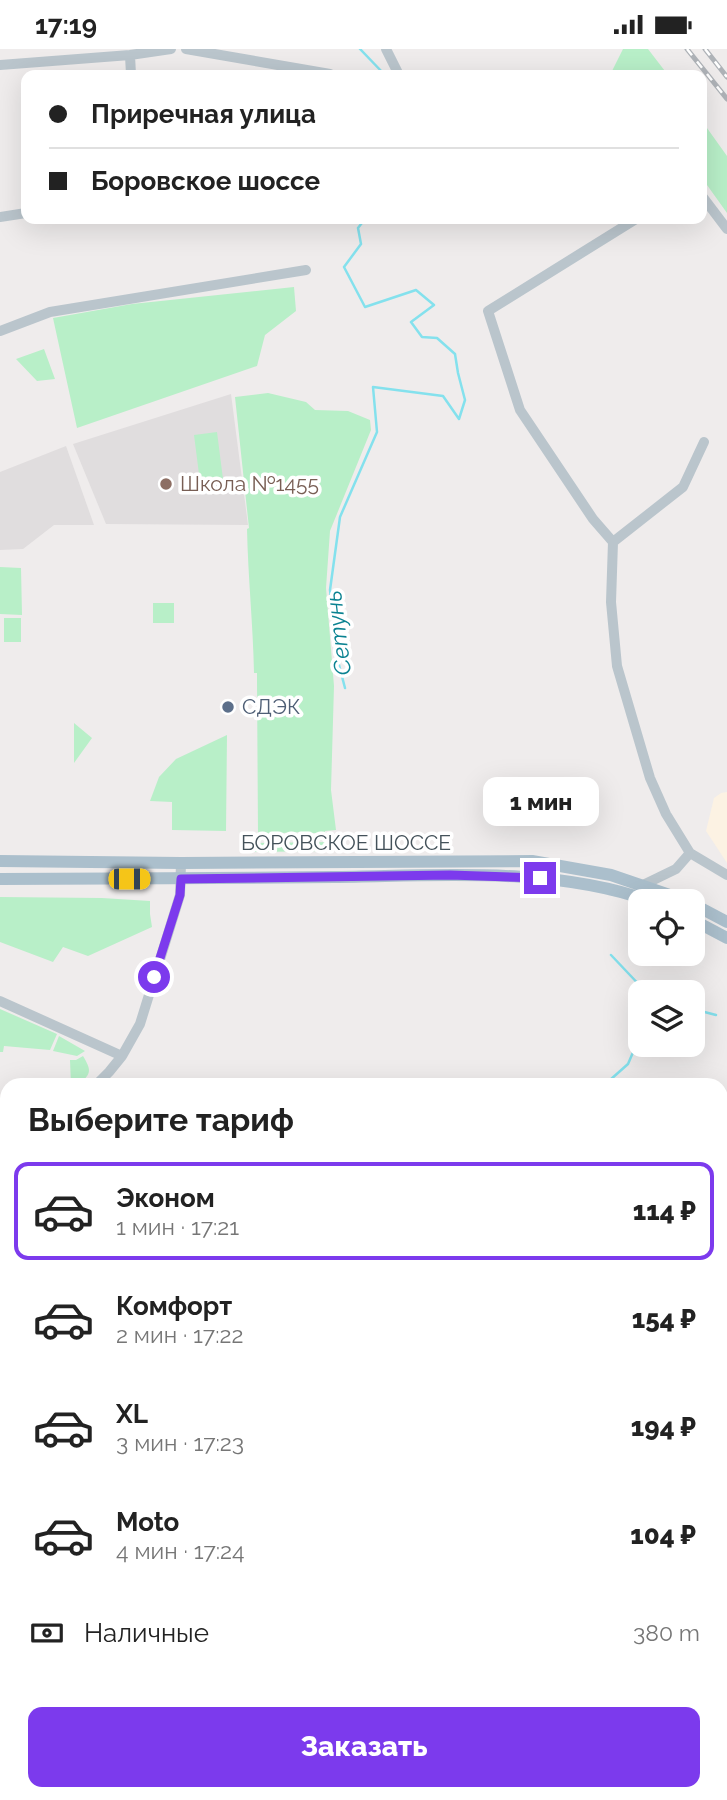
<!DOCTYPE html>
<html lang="ru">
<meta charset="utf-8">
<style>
body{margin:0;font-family:Raleway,sans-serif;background:#f2f2f2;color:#222;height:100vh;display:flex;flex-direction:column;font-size:26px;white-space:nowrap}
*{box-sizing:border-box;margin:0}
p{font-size:23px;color:#767676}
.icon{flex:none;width:38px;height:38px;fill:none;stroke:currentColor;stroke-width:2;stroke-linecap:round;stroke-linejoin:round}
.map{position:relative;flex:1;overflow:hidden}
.sheet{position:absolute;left:0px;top:1029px;width:728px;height:723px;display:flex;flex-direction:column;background:#fff;border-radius:21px 21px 0 0;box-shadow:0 7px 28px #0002}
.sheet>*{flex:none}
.guide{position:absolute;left:21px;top:21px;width:686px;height:154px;border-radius:14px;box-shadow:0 7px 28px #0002;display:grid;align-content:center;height:154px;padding:0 28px;background:#fff}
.buttons{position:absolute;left:628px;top:840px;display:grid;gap:14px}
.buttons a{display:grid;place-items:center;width:77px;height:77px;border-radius:14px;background:#fff;box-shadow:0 7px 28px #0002;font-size:35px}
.end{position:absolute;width:32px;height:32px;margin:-16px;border:9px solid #7c3aed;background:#fff;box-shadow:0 0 0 4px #fff}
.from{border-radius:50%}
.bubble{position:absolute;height:49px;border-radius:14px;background:#fff;box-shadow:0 7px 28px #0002;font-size:23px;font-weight:800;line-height:49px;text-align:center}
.car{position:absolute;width:21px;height:42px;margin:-21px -10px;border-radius:9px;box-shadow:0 0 5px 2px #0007;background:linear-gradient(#f5c518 24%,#345 0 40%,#f5c518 0 76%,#345 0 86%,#f5c518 0)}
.guide b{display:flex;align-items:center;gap:24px;height:66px;font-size:26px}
.guide b+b{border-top:2px solid #e0e0e0}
.guide i{width:18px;height:18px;background:#222}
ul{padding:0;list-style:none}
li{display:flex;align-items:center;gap:21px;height:98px;margin:0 14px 10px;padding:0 14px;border:4px solid transparent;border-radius:14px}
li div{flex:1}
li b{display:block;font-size:26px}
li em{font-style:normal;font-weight:800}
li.current{border-color:#7c3aed}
li>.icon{width:63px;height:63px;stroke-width:1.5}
h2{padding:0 28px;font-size:32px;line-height:84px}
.pay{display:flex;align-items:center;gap:18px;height:77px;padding:0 28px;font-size:26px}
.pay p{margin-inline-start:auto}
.primary-button{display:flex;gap:14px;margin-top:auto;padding:14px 28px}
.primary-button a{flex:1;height:80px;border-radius:14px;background:#7c3aed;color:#fff;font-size:28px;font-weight:800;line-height:80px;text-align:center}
.status{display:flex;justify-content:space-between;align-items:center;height:49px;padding:0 35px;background:#fff;direction:ltr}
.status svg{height:19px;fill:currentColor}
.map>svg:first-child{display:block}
.commercial{fill:#fcf2e3}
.education{fill:#e0ddde}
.green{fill:#b8efc8}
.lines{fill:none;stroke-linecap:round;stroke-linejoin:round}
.stream{stroke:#84e1ed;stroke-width:2.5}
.minor{stroke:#bac5cc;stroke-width:10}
.major{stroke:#abbfcc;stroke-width:12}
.rail-casing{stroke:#aeb2b7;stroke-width:5}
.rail{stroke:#fff;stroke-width:2.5;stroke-dasharray:8;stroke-linecap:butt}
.route{stroke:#7c3aed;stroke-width:9}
.education-dot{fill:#8d6e63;stroke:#fff;stroke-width:2.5}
.service-dot{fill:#5c6f8a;stroke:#fff;stroke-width:2.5}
.labels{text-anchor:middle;stroke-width:7;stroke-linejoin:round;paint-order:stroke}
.education-label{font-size:21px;fill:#785e54;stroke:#fff;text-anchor:start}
.service-label{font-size:21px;fill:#4e5e75;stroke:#fff;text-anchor:start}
.street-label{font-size:21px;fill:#44525a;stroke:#fff}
.water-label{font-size:23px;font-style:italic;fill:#0a8291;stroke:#fff}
</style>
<div class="status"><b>17:19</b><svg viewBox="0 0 49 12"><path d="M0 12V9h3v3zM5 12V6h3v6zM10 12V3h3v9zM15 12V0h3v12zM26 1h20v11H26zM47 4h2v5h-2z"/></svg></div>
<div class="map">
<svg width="727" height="1751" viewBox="0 0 727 1751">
<rect width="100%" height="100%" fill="#efecec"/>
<!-- commercial -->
<path class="commercial" d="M 721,744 L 727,743 L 727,814 L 706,782 L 714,749 Z"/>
<!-- education -->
<path class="education" d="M 231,345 L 248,476 L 106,475 L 73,395 Z
M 66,397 L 94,476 L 54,476 L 23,500 L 0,501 L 0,423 Z"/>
<!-- green -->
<path class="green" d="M 623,0 L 648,0 L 668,26 L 610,26 Z
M 702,72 L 727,107 L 727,164 L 702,129 Z
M 294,238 L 296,262 L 265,286 L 257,317 L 77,379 L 53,269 L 132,255 Z
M 44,300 L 55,330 L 37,332 L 16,310 Z
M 268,344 L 306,353 L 315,361 L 348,362 L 370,371 L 371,381 L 330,482 L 326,539 L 334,637 L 331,741 L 336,781 L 325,782 L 325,784 L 307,784 L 305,783 L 258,785 L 257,632 L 257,624 L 254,624 C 253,576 248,528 247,480 L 249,479 L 235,348 Z
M 217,383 L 223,430 L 200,433 L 194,386 Z
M 0,518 L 21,519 L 22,566 L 0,565 Z
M 153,554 L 174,554 L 174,574 L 153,574 Z
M 4,569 L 21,569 L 21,593 L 4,593 Z
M 74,674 L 92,689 L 74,714 Z
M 227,686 L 226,782 L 172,781 L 172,753 L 150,752 L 159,728 L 176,710 Z
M 331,793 L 331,802 L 248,803 L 244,799 L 244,794 Z
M 0,848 L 102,849 L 150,852 L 150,865 L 152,878 L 88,907 L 63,898 L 53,913 L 0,893 Z
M 0,960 L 57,985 L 50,1001 L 4,997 L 3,1003 L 0,1003 Z
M 59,987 L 85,1002 L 77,1007 L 53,1002 Z
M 83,1007 C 92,1022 91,1024 79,1036 L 71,1036 L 70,1011 L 76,1011 Z
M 7,1126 L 7,1382 L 0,1389 L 0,1130 Z
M 641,1745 L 672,1745 L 674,1748 L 669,1751 L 641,1751 L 643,1748 Z"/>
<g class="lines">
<!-- stream -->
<path class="stream" d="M 360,0 L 385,26
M 345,639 L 339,616 L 330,541 L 340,468 L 377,383 L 373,338 L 443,347 L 459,370 L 465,351 L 458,324 L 455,305 L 437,289 L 422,288 L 411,273 L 434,256 L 416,241 L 365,258 L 344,218 L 361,195 L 358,179 L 365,170
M 611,906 L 646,943
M 693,960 L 716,966
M 584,1036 L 610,1031 L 628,1015 L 640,987
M 0,1314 L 7,1311"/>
<!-- minor -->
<path class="minor" d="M 186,0 L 330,25
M 386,0 L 399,26
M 130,6 L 131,26
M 0,16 L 130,6 L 171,0
M 702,147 L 727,180
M 0,168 L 26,164
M 0,282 L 50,263 L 306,221
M 613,493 L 593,470 L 520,361 L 488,262 L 636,170
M 613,493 L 611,553 L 617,617 L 650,729 L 666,765 L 690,804 L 727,826
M 613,493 L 683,438 L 704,393
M 643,836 L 676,820 L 690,804
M 0,952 L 122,1007
M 96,1036 L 109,1023 L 122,1007 L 140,975 L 180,846 L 181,814
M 0,1104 L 7,1100
M 721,1573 L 727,1582"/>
<!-- major -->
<path class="major" d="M 0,812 L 181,814 L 532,812 L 611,826 L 687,852
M 0,830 C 111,830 223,829 334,828 C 436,827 553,817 650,852
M 693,855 L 727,873
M 693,871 L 727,889"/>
<defs>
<path id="rail" d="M 687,0 L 727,50
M 705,0 L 727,28
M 721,1208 L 727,1207
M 721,1278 L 727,1274
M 4,1751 L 10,1745
M 128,1751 L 135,1745
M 147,1751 L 154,1745"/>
</defs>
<!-- rail casing -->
<use href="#rail" class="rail-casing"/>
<!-- rail -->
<use href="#rail" class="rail"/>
</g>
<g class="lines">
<!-- route -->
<path class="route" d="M 154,928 L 180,846 L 181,830 L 450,826 L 540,829"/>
</g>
<!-- markers -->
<circle class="education-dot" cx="166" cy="435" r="7"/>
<circle class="service-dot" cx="228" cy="658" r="7"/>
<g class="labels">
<!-- education labels -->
<g class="education-label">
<text x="180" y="442">Школа №1455</text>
</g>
<!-- service labels -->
<g class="service-label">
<text x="242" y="665">СДЭК</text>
</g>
<!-- street labels -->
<g class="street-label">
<text x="346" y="801">БОРОВСКОЕ ШОССЕ</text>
</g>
<!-- water labels -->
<g class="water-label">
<text transform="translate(338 584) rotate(-97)" y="8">Сетунь</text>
</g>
</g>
</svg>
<div class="buttons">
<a><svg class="icon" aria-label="locate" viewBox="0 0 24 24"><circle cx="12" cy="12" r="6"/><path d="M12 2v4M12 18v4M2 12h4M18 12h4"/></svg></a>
<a><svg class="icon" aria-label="layers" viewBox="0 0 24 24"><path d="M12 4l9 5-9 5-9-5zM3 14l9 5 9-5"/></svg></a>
</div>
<i class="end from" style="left:154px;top:928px"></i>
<i class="end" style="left:540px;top:829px"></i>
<div class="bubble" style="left:483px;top:728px;width:116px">1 мин</div>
<i class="car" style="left:129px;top:830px;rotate:90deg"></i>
<div class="guide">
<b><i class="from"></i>Приречная улица</b>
<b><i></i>Боровское шоссе</b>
</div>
<section class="sheet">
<h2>Выберите тариф</h2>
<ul>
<li class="current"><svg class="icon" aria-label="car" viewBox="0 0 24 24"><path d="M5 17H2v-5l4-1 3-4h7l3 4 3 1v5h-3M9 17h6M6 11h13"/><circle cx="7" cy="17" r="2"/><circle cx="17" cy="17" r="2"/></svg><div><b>Эконом</b><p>1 мин · 17:21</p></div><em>114 ₽</em></li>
<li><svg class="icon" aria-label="car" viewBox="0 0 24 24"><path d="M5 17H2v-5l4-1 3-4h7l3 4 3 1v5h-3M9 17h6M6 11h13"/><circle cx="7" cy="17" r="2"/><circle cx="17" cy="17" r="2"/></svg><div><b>Комфорт</b><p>2 мин · 17:22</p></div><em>154 ₽</em></li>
<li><svg class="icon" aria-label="car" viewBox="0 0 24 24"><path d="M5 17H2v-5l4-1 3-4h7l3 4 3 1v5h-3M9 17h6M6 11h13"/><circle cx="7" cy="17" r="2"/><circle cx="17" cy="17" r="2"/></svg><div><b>XL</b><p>3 мин · 17:23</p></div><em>194 ₽</em></li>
<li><svg class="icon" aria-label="car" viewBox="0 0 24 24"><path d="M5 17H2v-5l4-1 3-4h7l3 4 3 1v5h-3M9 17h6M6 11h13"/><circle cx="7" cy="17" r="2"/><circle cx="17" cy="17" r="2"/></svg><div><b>Moto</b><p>4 мин · 17:24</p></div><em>104 ₽</em></li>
</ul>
<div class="pay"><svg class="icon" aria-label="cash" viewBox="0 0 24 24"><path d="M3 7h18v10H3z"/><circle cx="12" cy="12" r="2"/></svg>Наличные<p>380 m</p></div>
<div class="primary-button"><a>Заказать</a></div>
</section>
</div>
